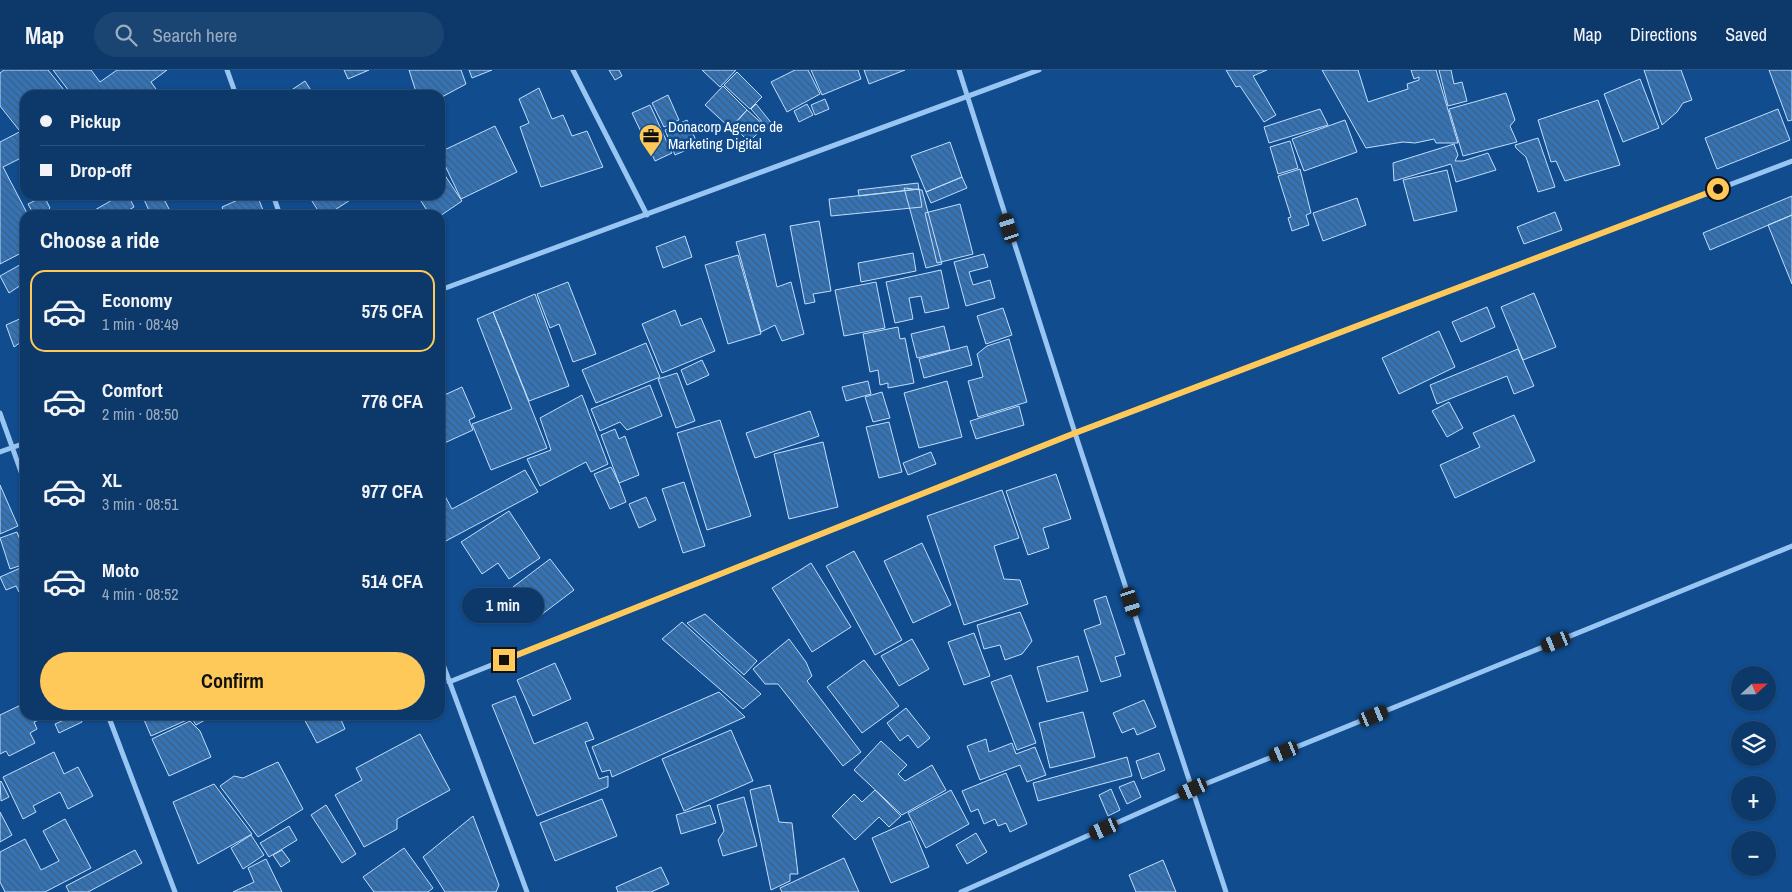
<!DOCTYPE html>
<meta charset="utf-8">
<style>
body{margin:0;font-family:"Archivo Narrow",sans-serif;background:#1a4472;color:#f1f3f6;height:100vh;display:flex;flex-direction:column;font-size:19px;white-space:nowrap}
*{box-sizing:border-box;margin:0}
p{font-size:16px;color:#9aacc1}
.icon{flex:none;width:28px;height:28px;fill:none;stroke:currentColor;stroke-width:2;stroke-linecap:round;stroke-linejoin:round}
.map{position:relative;flex:1;overflow:hidden}
.drawer{position:absolute;left:20px;top:140px;width:425px;height:510px;display:flex;flex-direction:column;background:#0c396a;border-radius:15px;box-shadow:0 1px 4px #0004,0 0 0 1px #2c537e}
.drawer>*{flex:none}
.top-card{position:absolute;left:20px;top:20px;width:425px;height:110px;border-radius:15px;box-shadow:0 1px 4px #0004,0 0 0 1px #2c537e;display:grid;align-content:center;height:110px;padding:0 20px;background:#0c396a}
.needle{width:32px;rotate:68deg}
.controls{position:absolute;left:1731px;top:596px;display:grid;gap:10px}
.controls a{display:grid;place-items:center;width:45px;height:45px;border-radius:50%;background:#0c396a;box-shadow:0 1px 4px #0004,0 0 0 1px #2c537e;font-size:25px}
.end{position:absolute;width:22px;height:22px;margin:-11px;border:6px solid #ffc95a;background:#111;box-shadow:0 0 0 2px #111}
.from{border-radius:50%}
.bubble{position:absolute;height:35px;border-radius:18px;background:#0c396a;box-shadow:0 1px 4px #0004,0 0 0 1px #2c537e;font-size:16px;font-weight:800;line-height:35px;text-align:center}
.car{position:absolute;width:15px;height:30px;margin:-15px -8px;border-radius:6px;box-shadow:0 0 4px 1px #0007;background:linear-gradient(#222 24%,#8ab4d8 0 40%,#222 0 76%,#8ab4d8 0 86%,#222 0)}
.top-card b{display:flex;align-items:center;gap:18px;height:48px;font-size:19px}
.top-card b+b{border-top:1px solid #2c537e}
.top-card i{width:12px;height:12px;background:#f1f3f6}
ul{padding:0;list-style:none}
li{display:flex;align-items:center;gap:15px;height:82px;margin:0 10px 8px;padding:0 10px;border:2px solid transparent;border-radius:15px}
li div{flex:1}
li b{display:block;font-size:19px}
li em{font-style:normal;font-weight:800}
li.on{border-color:#ffc95a}
li>.icon{width:45px;height:45px;stroke-width:1.5}
h2{padding:0 20px;font-size:22px;line-height:60px}
.primary-button{display:flex;gap:10px;margin-top:auto;padding:10px 20px}
.primary-button a{flex:1;height:58px;border-radius:30px;background:#ffc95a;color:#111;font-size:20px;font-weight:800;line-height:58px;text-align:center}
header{display:flex;align-items:center;gap:30px;box-sizing:border-box;height:70px;padding:0 25px;background:#0c396a;border-bottom:1px solid #2c537e}
header strong{font-size:24px}
nav{display:flex;gap:28px;margin-inline-start:auto;font-size:18px}
.search{width:350px;height:45px;background:#1a4472;display:flex;align-items:center;gap:12px;box-sizing:border-box;padding:0 18px;border-radius:28px;color:#9aacc1;font-size:19px}
.map>svg:first-child{display:block}
.building{fill:url(#building-back-hatch);stroke:#c0defd}
.lines{fill:none;stroke-linecap:round;stroke-linejoin:round}
.street{stroke:#99c5f3;stroke-width:5}
.route{stroke:#ffc95a;stroke-width:6}
.labels{text-anchor:middle;stroke-width:5;stroke-linejoin:round;paint-order:stroke}
.poi-label{font-size:15px;fill:#fff;stroke:#104c8e;text-anchor:start}
</style>
<header>
<strong>Map</strong>
<div class="search"><svg class="icon" aria-label="search" viewBox="0 0 24 24"><circle cx="10" cy="10" r="6"/><path d="M15 15l6 6"/></svg>Search here</div>
<nav><a>Map</a><a>Directions</a><a>Saved</a></nav>
</header>
<div class="map">
<svg width="1792" height="822" viewBox="0 0 1792 822">
<defs>
<pattern id="building-back-hatch" width="6" height="6" patternUnits="userSpaceOnUse" patternTransform="scale(1.25)"><rect width="6" height="6" fill="#3473b6"/><path d="M-1 5l2 2M0 0l6 6M5-1l2 2" fill="none" stroke="#415e7c"/></pattern>
</defs>
<rect width="100%" height="100%" fill="#104c8e"/>
<!-- building -->
<path class="building" d="M 4,0 L 48,0 L 68,25 L 25,25 L 25,63 L 23,65 L 0,36 L 0,3 Z
M 53,0 L 91,0 L 100,12 L 117,0 L 167,0 L 151,12 L 156,19 L 148,25 L 72,25 Z
M 344,0 L 369,0 L 348,9 Z
M 409,0 L 461,0 L 466,14 L 440,28 L 440,25 L 417,25 Z
M 469,0 L 492,0 L 472,8 Z
M 609,0 L 619,0 L 622,6 L 615,10 Z
M 702,0 L 736,0 L 720,17 Z
M 795,0 L 808,0 L 820,24 L 787,42 L 771,12 Z
M 811,0 L 858,0 L 861,9 L 822,25 Z
M 864,0 L 905,0 L 869,14 Z
M 1226,0 L 1267,0 L 1253,6 L 1276,45 L 1264,52 L 1240,16 L 1236,17 Z
M 1322,0 L 1358,0 L 1368,32 L 1408,19 L 1407,14 L 1419,10 L 1419,7 L 1414,9 L 1411,0 L 1436,0 L 1458,73 L 1436,73 L 1434,69 L 1415,73 L 1403,72 L 1366,78 Z
M 1439,0 L 1451,0 L 1454,14 L 1462,12 L 1467,31 L 1448,36 Z
M 1644,0 L 1681,0 L 1692,30 L 1683,33 L 1677,42 L 1662,55 Z
M 1769,0 L 1792,0 L 1792,50 L 1788,51 Z
M 737,2 L 762,27 L 750,39 L 724,15 Z
M 1640,9 L 1659,58 L 1623,72 L 1604,24 Z
M 305,11 L 314,25 L 293,25 L 290,21 Z
M 723,16 L 747,40 L 730,58 L 705,35 Z
M 539,18 L 552,49 L 563,45 L 572,66 L 587,61 L 603,97 L 541,117 L 520,57 L 529,53 L 519,29 Z
M 1506,23 L 1515,50 L 1510,56 L 1517,72 L 1463,86 L 1449,39 Z
M 668,25 L 679,50 L 664,57 L 652,33 Z
M 825,29 L 829,39 L 815,45 L 811,35 Z
M 1598,30 L 1620,95 L 1565,111 L 1556,91 L 1551,92 L 1538,50 Z
M 756,34 L 773,55 L 770,61 L 751,39 Z
M 807,34 L 813,45 L 799,52 L 794,41 Z
M 650,35 L 672,83 L 655,91 L 632,43 Z
M 1320,39 L 1328,55 L 1269,73 L 1264,57 Z
M 1778,39 L 1790,70 L 1717,99 L 1705,68 Z
M 747,40 L 765,56 L 749,72 L 733,56 Z
M 687,50 L 698,75 L 675,85 L 665,60 Z
M 1345,50 L 1357,82 L 1304,101 L 1292,69 Z
M 495,56 L 517,102 L 461,129 L 440,85 L 440,82 Z
M 25,59 L 25,86 L 3,97 L 28,145 L 25,145 L 25,181 L 0,194 L 0,72 Z
M 1538,68 L 1555,117 L 1538,122 L 1526,87 L 1516,78 L 1515,75 Z
M 1290,71 L 1298,98 L 1278,104 L 1270,77 Z
M 950,72 L 962,107 L 926,122 L 911,86 Z
M 1454,74 L 1458,85 L 1455,91 L 1463,91 L 1488,83 L 1496,100 L 1456,112 L 1451,94 L 1394,111 L 1393,93 Z
M 440,98 L 462,131 L 440,146 L 430,145 L 417,125 L 440,125 Z
M 1300,99 L 1311,143 L 1306,145 L 1309,155 L 1292,161 L 1288,148 L 1291,147 L 1278,106 Z
M 1447,100 L 1457,141 L 1414,151 L 1403,110 Z
M 962,107 L 967,118 L 931,133 L 926,122 Z
M 918,113 L 919,119 L 859,126 L 858,120 Z
M 904,118 L 922,120 L 942,194 L 926,198 Z
M 919,119 L 922,137 L 831,146 L 829,129 Z
M 121,125 L 128,125 L 134,137 L 120,145 L 86,145 Z
M 142,125 L 162,125 L 172,145 L 151,145 Z
M 249,125 L 257,125 L 265,145 L 225,145 L 222,137 Z
M 308,125 L 358,125 L 327,145 L 321,145 Z
M 44,126 L 50,138 L 48,140 L 51,145 L 39,145 L 38,143 L 34,145 L 28,134 Z
M 1792,126 L 1792,145 L 1710,180 L 1703,163 Z
M 1357,128 L 1366,155 L 1323,171 L 1313,143 Z
M 960,134 L 973,184 L 937,193 L 925,143 Z
M 1555,142 L 1562,160 L 1524,174 L 1517,157 Z
M 1792,145 L 1792,214 L 1768,155 Z
M 819,151 L 831,221 L 813,224 L 815,232 L 805,234 L 790,156 Z
M 765,164 L 777,217 L 791,212 L 804,264 L 782,271 L 775,255 L 761,262 L 736,172 Z
M 685,166 L 692,187 L 663,198 L 656,177 Z
M 913,183 L 916,201 L 861,212 L 858,193 Z
M 984,184 L 988,197 L 969,202 L 973,215 L 990,210 L 995,228 L 966,236 L 954,192 Z
M 738,185 L 761,264 L 728,274 L 705,195 Z
M 25,192 L 25,223 L 21,215 L 9,223 L 0,206 Z
M 941,200 L 949,238 L 925,243 L 921,226 L 909,228 L 913,249 L 895,253 L 886,212 Z
M 568,212 L 596,284 L 573,292 L 559,254 L 550,258 L 537,224 Z
M 876,212 L 885,258 L 844,266 L 835,220 Z
M 1534,223 L 1556,277 L 1523,290 L 1501,237 Z
M 535,224 L 569,316 L 529,331 L 493,242 Z
M 1487,237 L 1495,257 L 1461,272 L 1452,252 Z
M 1003,238 L 1012,265 L 986,274 L 977,246 Z
M 675,240 L 681,256 L 701,248 L 715,281 L 662,303 L 642,254 Z
M 493,242 L 547,378 L 491,400 L 472,354 L 512,339 L 477,249 Z
M 24,247 L 25,247 L 25,281 L 21,272 L 14,277 L 6,255 Z
M 944,256 L 950,280 L 917,288 L 911,264 Z
M 898,257 L 900,269 L 905,268 L 914,313 L 888,318 L 888,313 L 880,315 L 878,300 L 870,302 L 863,264 Z
M 1439,261 L 1455,297 L 1399,324 L 1382,288 Z
M 1009,269 L 1027,332 L 978,347 L 968,311 L 983,307 L 977,284 L 987,276 Z
M 646,273 L 660,307 L 596,333 L 582,300 Z
M 967,276 L 972,295 L 924,308 L 919,289 Z
M 1518,279 L 1534,316 L 1514,324 L 1507,306 L 1437,334 L 1430,315 Z
M 702,290 L 709,305 L 687,315 L 681,300 Z
M 677,303 L 695,351 L 676,358 L 658,309 Z
M 868,311 L 871,324 L 846,331 L 842,317 Z
M 947,311 L 962,367 L 919,378 L 904,323 Z
M 650,315 L 662,346 L 627,360 L 620,352 L 600,361 L 591,339 Z
M 462,317 L 475,347 L 469,350 L 473,360 L 440,375 L 440,327 Z
M 882,322 L 890,348 L 873,352 L 865,327 Z
M 582,325 L 608,394 L 591,402 L 586,392 L 540,416 L 527,389 L 551,380 L 540,348 Z
M 1449,332 L 1463,358 L 1447,367 L 1432,341 Z
M 1019,336 L 1024,355 L 976,369 L 970,351 Z
M 810,341 L 819,366 L 755,388 L 746,363 Z
M 1514,345 L 1535,391 L 1455,428 L 1440,395 L 1480,377 L 1473,363 Z
M 720,350 L 751,446 L 707,460 L 677,363 Z
M 889,352 L 902,402 L 879,408 L 866,357 Z
M 615,359 L 619,369 L 625,366 L 639,405 L 619,413 L 601,365 Z
M 823,372 L 838,437 L 789,449 L 774,384 Z
M 931,382 L 936,394 L 908,405 L 903,393 Z
M 611,397 L 619,413 L 626,432 L 610,439 L 594,404 Z
M 525,400 L 538,422 L 442,473 L 440,469 L 440,417 L 452,439 Z
M 1056,404 L 1071,449 L 1043,458 L 1049,478 L 1028,485 L 1006,421 Z
M 684,412 L 705,476 L 683,483 L 662,419 Z
M 0,415 L 18,456 L 0,464 Z
M 1002,420 L 1019,468 L 994,476 L 1004,509 L 1020,510 L 1028,534 L 964,555 L 927,446 Z
M 646,427 L 656,450 L 639,458 L 629,434 Z
M 509,441 L 540,488 L 509,509 L 498,493 L 482,504 L 461,472 Z
M 17,462 L 25,483 L 25,494 L 10,499 L 0,468 Z
M 922,473 L 951,535 L 913,553 L 884,491 Z
M 854,481 L 902,570 L 875,585 L 826,496 Z
M 550,489 L 574,520 L 537,548 L 513,517 Z
M 811,493 L 851,557 L 812,582 L 772,518 Z
M 25,496 L 25,520 L 19,522 L 16,516 L 6,520 L 0,507 Z
M 1106,526 L 1125,584 L 1115,587 L 1121,606 L 1101,612 L 1084,560 L 1101,554 L 1094,530 Z
M 1020,542 L 1032,571 L 1022,584 L 1005,590 L 1000,575 L 984,579 L 977,555 Z
M 705,544 L 757,591 L 744,605 L 687,553 Z
M 682,552 L 761,624 L 743,639 L 662,569 Z
M 974,563 L 990,606 L 964,615 L 948,572 Z
M 789,569 L 806,592 L 812,606 L 807,611 L 861,682 L 843,696 L 778,614 L 765,614 L 753,599 Z
M 912,569 L 929,599 L 899,616 L 881,586 Z
M 1078,586 L 1088,621 L 1047,632 L 1037,597 Z
M 864,590 L 899,636 L 862,663 L 827,617 Z
M 555,593 L 571,629 L 533,646 L 517,610 Z
M 1011,605 L 1036,673 L 1017,680 L 991,612 Z
M 719,622 L 745,647 L 612,707 L 610,700 L 602,702 L 592,677 Z
M 515,626 L 534,674 L 587,652 L 594,669 L 585,672 L 599,709 L 608,706 L 608,717 L 537,746 L 492,635 Z
M 1144,630 L 1156,657 L 1137,665 L 1134,658 L 1122,663 L 1113,643 Z
M 25,633 L 25,645 L 45,645 L 46,647 L 34,652 L 37,659 L 30,663 L 35,673 L 9,686 L 6,681 L 0,684 L 0,645 Z
M 906,638 L 930,668 L 918,678 L 908,665 L 900,671 L 887,653 Z
M 1083,642 L 1095,687 L 1050,698 L 1039,653 Z
M 75,645 L 79,645 L 82,652 L 59,663 L 55,654 Z
M 142,645 L 185,645 L 187,650 L 151,666 Z
M 190,645 L 214,645 L 196,655 Z
M 302,645 L 339,645 L 345,659 L 317,673 Z
M 190,651 L 200,661 L 211,687 L 169,706 L 152,669 Z
M 731,660 L 753,711 L 684,741 L 662,689 Z
M 420,664 L 450,720 L 397,749 L 397,759 L 364,777 L 335,725 L 362,710 L 356,698 Z
M 986,669 L 989,682 L 1012,673 L 1016,684 L 1035,677 L 1046,705 L 1027,712 L 1020,695 L 980,710 L 967,676 Z
M 881,671 L 907,695 L 898,704 L 905,711 L 932,695 L 946,720 L 902,745 L 854,700 Z
M 54,682 L 64,704 L 78,697 L 93,726 L 68,739 L 60,722 L 33,736 L 36,742 L 23,749 L 3,707 Z
M 1159,683 L 1165,700 L 1142,709 L 1136,691 Z
M 1127,687 L 1132,706 L 1038,731 L 1033,713 Z
M 278,692 L 303,739 L 258,767 L 220,716 L 234,706 L 243,708 Z
M 1006,703 L 1027,754 L 1010,762 L 1006,753 L 998,756 L 995,749 L 984,754 L 978,739 L 971,742 L 962,721 Z
M 1,711 L 9,727 L 1,731 L 0,712 Z
M 1134,711 L 1141,727 L 1127,734 L 1119,717 Z
M 214,714 L 252,764 L 198,794 L 173,732 Z
M 770,715 L 779,752 L 792,753 L 798,804 L 790,804 L 790,811 L 771,820 L 750,720 Z
M 1111,719 L 1120,740 L 1108,746 L 1099,725 Z
M 875,720 L 901,746 L 889,757 L 879,747 L 855,770 L 832,746 L 854,724 L 862,732 Z
M 951,720 L 969,754 L 926,778 L 908,743 Z
M 744,727 L 757,776 L 723,786 L 718,770 L 724,761 L 717,735 Z
M 602,729 L 617,766 L 555,791 L 540,753 Z
M 326,735 L 356,784 L 342,793 L 311,745 Z
M 710,735 L 716,753 L 681,764 L 676,745 Z
M 0,742 L 12,765 L 0,772 Z
M 473,746 L 499,815 L 496,822 L 445,822 L 423,787 Z
M 65,749 L 91,798 L 45,822 L 5,822 L 0,812 L 0,782 L 25,769 L 41,800 L 59,791 L 43,761 Z
M 910,751 L 929,797 L 891,813 L 872,768 Z
M 289,756 L 297,770 L 269,787 L 260,773 Z
M 976,763 L 987,782 L 967,794 L 956,775 Z
M 251,765 L 264,785 L 243,799 L 231,778 Z
M 404,778 L 433,818 L 428,822 L 374,822 L 363,807 Z
M 135,780 L 142,793 L 88,822 L 69,822 L 66,816 Z
M 282,780 L 290,791 L 281,797 L 273,785 Z
M 844,788 L 859,822 L 782,822 L 780,818 Z
M 266,789 L 282,822 L 233,822 L 254,812 L 248,798 Z
M 1163,790 L 1176,822 L 1136,822 L 1129,805 Z
M 661,797 L 669,814 L 651,822 L 618,822 L 616,817 Z"/>
<g class="lines">
<!-- street -->
<path class="street" d="M 227,0 L 236,25
M 573,0 L 647,145
M 959,0 L 1075,363 L 1226,822
M 273,125 L 280,145
M 440,220 L 1039,0
M 0,343 L 25,413
M 0,382 L 25,373
M 440,586 L 527,822
M 449,612 L 1075,363 L 1792,91
M 108,645 L 175,822
M 961,822 L 1193,719 L 1792,476"/>
</g>
<g class="lines">
<!-- route -->
<path class="route" d="M 504,590 L 1075,363 L 1718,119"/>
</g>
<!-- icons -->
<defs>
<symbol id="office-pin" viewBox="-11 -11 22 30"><path d="M0 17L-7.5 6A9.5 9.5 0 1 1 7.5 6Z" fill="#ffc95a" stroke="#104c8e"/><path d="M-6-3h4V-5.5h4V-3h4V5H-6ZM-1-4.5V-3h2v-1.5ZM-6 0V1H6V0Z" fill="#111"/></symbol>
</defs>
<g fill-rule="evenodd">
<use href="#office-pin" x="637" y="52" width="28" height="38"/>
</g>
<g class="labels">
<!-- poi labels -->
<g class="poi-label">
<text x="668" y="62">Donacorp Agence de<tspan x="668" dy="17">Marketing Digital</tspan></text>
</g>
</g>
</svg>
<div class="controls">
<a><svg class="needle" viewBox="-14 -14 28 28"><path d="M0-13l5 13h-10z" fill="#e53935"/><path d="M0 13l5-13h-10z" fill="#9aacc1"/></svg></a>
<a><svg class="icon" aria-label="layers" viewBox="0 0 24 24"><path d="M12 4l9 5-9 5-9-5zM3 14l9 5 9-5"/></svg></a>
<a>+</a>
<a>−</a>
</div>
<i class="end from" style="left:1718px;top:119px"></i>
<i class="end" style="left:504px;top:590px"></i>
<div class="bubble" style="left:462px;top:518px;width:82px">1 min</div>
<i class="car" style="left:1009px;top:158px;rotate:342deg"></i>
<i class="car" style="left:1131px;top:532px;rotate:162deg"></i>
<i class="car" style="left:1556px;top:572px;rotate:248deg"></i>
<i class="car" style="left:1374px;top:646px;rotate:68deg"></i>
<i class="car" style="left:1284px;top:682px;rotate:248deg"></i>
<i class="car" style="left:1193px;top:719px;rotate:246deg"></i>
<i class="car" style="left:1104px;top:759px;rotate:246deg"></i>
<div class="top-card">
<b><i class="from"></i>Pickup</b>
<b><i></i>Drop-off</b>
</div>
<section class="drawer">
<h2>Choose a ride</h2>
<ul>
<li class="on"><svg class="icon" aria-label="car" viewBox="0 0 24 24"><path d="M5 17H2v-5l4-1 3-4h7l3 4 3 1v5h-3M9 17h6M6 11h13"/><circle cx="7" cy="17" r="2"/><circle cx="17" cy="17" r="2"/></svg><div><b>Economy</b><p>1 min · 08:49</p></div><em>575 CFA</em></li>
<li><svg class="icon" aria-label="car" viewBox="0 0 24 24"><path d="M5 17H2v-5l4-1 3-4h7l3 4 3 1v5h-3M9 17h6M6 11h13"/><circle cx="7" cy="17" r="2"/><circle cx="17" cy="17" r="2"/></svg><div><b>Comfort</b><p>2 min · 08:50</p></div><em>776 CFA</em></li>
<li><svg class="icon" aria-label="car" viewBox="0 0 24 24"><path d="M5 17H2v-5l4-1 3-4h7l3 4 3 1v5h-3M9 17h6M6 11h13"/><circle cx="7" cy="17" r="2"/><circle cx="17" cy="17" r="2"/></svg><div><b>XL</b><p>3 min · 08:51</p></div><em>977 CFA</em></li>
<li><svg class="icon" aria-label="car" viewBox="0 0 24 24"><path d="M5 17H2v-5l4-1 3-4h7l3 4 3 1v5h-3M9 17h6M6 11h13"/><circle cx="7" cy="17" r="2"/><circle cx="17" cy="17" r="2"/></svg><div><b>Moto</b><p>4 min · 08:52</p></div><em>514 CFA</em></li>
</ul>
<div class="primary-button"><a>Confirm</a></div>
</section>
</div>
